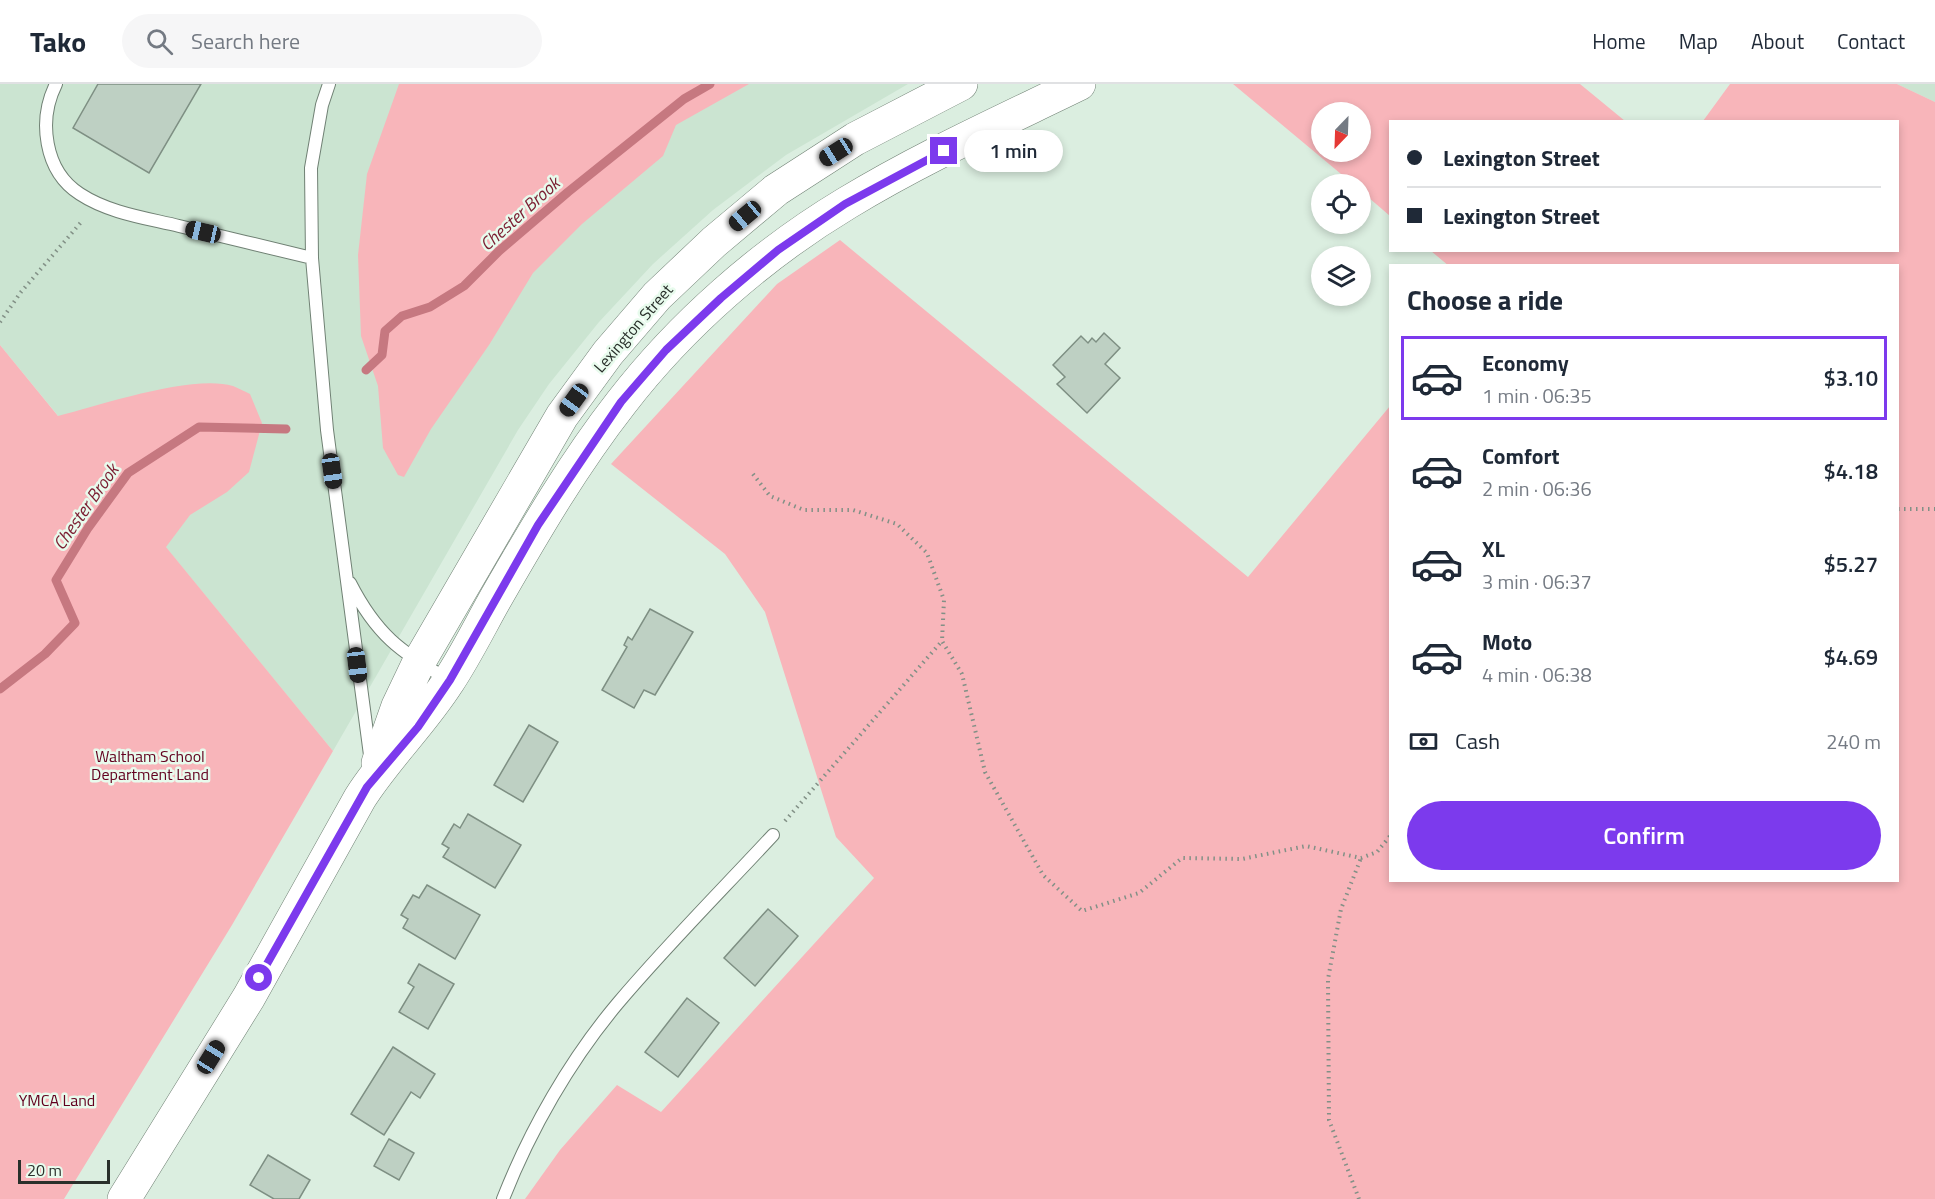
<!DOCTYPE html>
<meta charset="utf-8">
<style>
body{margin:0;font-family:"Titillium Web",sans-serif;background:#f6f6f7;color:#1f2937;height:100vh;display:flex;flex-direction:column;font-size:22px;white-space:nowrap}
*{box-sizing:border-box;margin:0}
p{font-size:20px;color:#747a83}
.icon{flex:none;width:33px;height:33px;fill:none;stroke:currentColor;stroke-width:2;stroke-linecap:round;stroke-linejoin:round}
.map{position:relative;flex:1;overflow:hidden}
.details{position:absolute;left:1389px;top:180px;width:510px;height:618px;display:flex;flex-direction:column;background:#fff;border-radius:0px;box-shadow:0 3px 9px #0003}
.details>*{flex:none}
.top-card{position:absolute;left:1389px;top:36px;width:510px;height:132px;border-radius:0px;box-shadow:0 3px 9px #0003;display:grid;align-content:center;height:132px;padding:0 18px;background:#fff}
.needle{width:39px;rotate:203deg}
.buttons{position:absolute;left:1311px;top:18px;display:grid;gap:12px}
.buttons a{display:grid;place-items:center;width:60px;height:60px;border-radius:50%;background:#fff;box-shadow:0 3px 9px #0003;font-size:30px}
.scale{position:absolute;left:18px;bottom:15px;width:92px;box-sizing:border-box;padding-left:6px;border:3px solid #29302b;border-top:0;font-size:16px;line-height:21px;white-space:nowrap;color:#29302b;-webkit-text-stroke:4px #e8fbed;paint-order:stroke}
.end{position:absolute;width:27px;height:27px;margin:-14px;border:8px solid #7c3aed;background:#fff;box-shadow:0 0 0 3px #fff}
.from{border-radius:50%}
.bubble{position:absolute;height:42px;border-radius:21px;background:#fff;box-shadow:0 3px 9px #0003;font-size:20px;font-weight:600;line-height:42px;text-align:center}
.car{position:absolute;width:18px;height:36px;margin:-18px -9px;border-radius:8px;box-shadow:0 0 4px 2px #0007;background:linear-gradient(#222 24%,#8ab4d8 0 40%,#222 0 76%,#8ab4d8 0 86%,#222 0)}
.top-card b{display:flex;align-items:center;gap:21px;height:57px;font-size:22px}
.top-card b+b{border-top:2px solid #e0e1e3}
.top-card i{width:15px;height:15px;background:#1f2937}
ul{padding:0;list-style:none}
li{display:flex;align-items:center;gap:18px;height:84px;margin:0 12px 9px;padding:0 6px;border:3px solid transparent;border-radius:0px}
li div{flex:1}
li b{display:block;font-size:22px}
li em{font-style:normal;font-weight:600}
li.selected{border-color:#7c3aed}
li>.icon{width:54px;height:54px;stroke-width:1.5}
h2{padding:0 18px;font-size:27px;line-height:72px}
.pay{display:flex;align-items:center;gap:15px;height:66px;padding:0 18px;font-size:22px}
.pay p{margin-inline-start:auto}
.cta{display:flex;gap:12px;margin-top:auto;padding:12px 18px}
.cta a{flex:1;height:69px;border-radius:36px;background:#7c3aed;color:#fff;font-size:24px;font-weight:600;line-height:69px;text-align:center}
header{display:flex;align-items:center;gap:36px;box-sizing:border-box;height:84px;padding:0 30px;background:#fff;border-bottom:2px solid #e0e1e3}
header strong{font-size:28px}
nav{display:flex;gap:33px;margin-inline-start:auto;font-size:21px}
.search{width:420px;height:54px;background:#f6f6f7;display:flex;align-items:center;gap:15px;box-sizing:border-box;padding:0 21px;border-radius:33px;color:#747a83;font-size:22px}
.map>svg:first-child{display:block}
.built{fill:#cbe4d1}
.green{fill:#f8b5ba;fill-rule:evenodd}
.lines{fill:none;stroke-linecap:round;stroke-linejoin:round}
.stream{stroke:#c67880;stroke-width:9}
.building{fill:#bed0c3;stroke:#7e8f83;stroke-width:1.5}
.service-casing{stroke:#708174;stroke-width:14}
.primary-casing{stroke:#708174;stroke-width:34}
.path{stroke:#829086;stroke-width:4;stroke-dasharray:1.5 4.5;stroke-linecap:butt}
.service{stroke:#fff;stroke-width:12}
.primary{stroke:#fff;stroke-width:33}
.route{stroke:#7c3aed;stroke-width:8}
.labels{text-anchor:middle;stroke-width:5;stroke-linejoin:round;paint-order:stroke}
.street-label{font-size:16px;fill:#29302b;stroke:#e8fbed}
.park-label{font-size:16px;fill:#62001e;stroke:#e8fbed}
.water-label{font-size:18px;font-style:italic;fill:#7b1d31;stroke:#e8fbed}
</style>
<header>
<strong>Tako</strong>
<div class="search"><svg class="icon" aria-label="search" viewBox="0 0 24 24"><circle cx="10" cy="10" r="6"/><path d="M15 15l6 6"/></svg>Search here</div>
<nav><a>Home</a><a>Map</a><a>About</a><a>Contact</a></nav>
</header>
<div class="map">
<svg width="1935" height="1115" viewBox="0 0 1935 1115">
<rect width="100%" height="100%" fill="#dbeee0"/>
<!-- built -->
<path class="built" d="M 0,0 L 908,0 L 786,71 L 713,126 L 653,180 L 599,238 L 549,300 L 518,346 L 333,667 L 0,261 Z
M 1897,0 L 1935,0 L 1935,18 Z"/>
<!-- green -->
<path class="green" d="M 399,0 L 749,0 L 676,41 L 663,72 L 582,140 L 533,189 L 489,261 L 431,345 L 404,393 L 398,391 L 383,364 L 378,302 L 361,252 L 358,171 L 367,90 Z
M 1233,0 L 1580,0 L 1625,37 L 1390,38 L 1390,132 L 1361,107 L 1360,100 L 1353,100 ZM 1360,28 L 1360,68 L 1322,68 L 1322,28 Z
M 1730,0 L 1897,0 L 1935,18 L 1935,1115 L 525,1115 L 560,1066 L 617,1001 L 661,1028 L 874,794 L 836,753 L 765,528 L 725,470 L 611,380 L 777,200 L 840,156 L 1248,493 L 1390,322 L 1390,796 L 1898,796 L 1898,182 L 1449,182 L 1431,167 L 1898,166 L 1898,38 L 1703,37 Z
M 0,261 L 58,332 C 101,321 192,290 233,302 C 238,304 244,307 250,310 L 262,339 L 249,388 L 227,408 L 190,431 L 166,463 L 333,667 L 232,841 L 64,1115 L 0,1115 Z"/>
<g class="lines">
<!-- stream -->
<path class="stream" d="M 366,286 L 382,271 L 385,247 L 402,232 L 430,223 L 464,202 L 499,167 L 568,108 L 684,15 L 710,0
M 0,605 L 45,570 L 75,539 L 56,496 L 88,444 L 128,389 L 199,343 L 286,345"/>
</g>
<!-- building -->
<path class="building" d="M 98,0 L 201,0 L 149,89 L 73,44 Z
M 1104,249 L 1120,264 L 1105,280 L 1120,294 L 1087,329 L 1057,300 L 1065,293 L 1053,281 L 1081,252 L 1088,259 L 1092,254 L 1096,258 Z
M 650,525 L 693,548 L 655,611 L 644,606 L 634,624 L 602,606 L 627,563 L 624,561 L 628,553 L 632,556 Z
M 529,641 L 558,658 L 523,718 L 494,701 Z
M 468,730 L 521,761 L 495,804 L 443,773 L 449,764 L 442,760 L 454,740 L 460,744 Z
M 427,801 L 480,831 L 455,875 L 403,844 L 408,835 L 401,831 L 413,811 L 419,814 Z
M 768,825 L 798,852 L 755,902 L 724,874 Z
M 419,880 L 454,900 L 428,945 L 399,928 L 414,903 L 408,899 Z
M 687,914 L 719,939 L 678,993 L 645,968 Z
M 393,963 L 435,990 L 420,1014 L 411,1008 L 384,1051 L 351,1030 Z
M 389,1055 L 414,1069 L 399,1096 L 374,1082 Z
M 268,1071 L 310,1096 L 299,1115 L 274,1115 L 250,1101 Z"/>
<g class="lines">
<defs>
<path id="service" d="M 56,0 C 38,36 44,87 80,110 C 109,129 146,134 179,142 C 223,153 268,163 312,174
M 329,0 L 322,21 L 311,84 L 312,174 L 327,346 L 370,671
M 350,499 C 376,550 400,568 449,596
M 503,1115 C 530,1046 570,976 618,919 C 667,861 721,807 773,751"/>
<path id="primary" d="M 378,679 L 398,622 L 419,578 L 562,332 L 608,269 L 657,212 L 714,158 L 776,106 L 855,55 L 961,0
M 124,1115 L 249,913 L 360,714 C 386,673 422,639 448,598 C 466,571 481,540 497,512 C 535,446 574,379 621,319 C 681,241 762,170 847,119 C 921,74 1001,38 1079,0"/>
</defs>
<!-- service casing -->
<use href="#service" class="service-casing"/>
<!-- primary casing -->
<use href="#primary" class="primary-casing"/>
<!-- path -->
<path class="path" d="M 0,238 L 21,208 L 83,136
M 753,390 L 770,412 L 804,426 L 853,426 L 897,440 L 927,469 L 944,516 L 942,557
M 1898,425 L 1935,425
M 785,737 L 942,557 L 962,590 L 985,688 L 1043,791 L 1082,827 L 1139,809 L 1182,774 L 1242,775 L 1306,762 L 1361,774 L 1377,768 L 1390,752
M 1359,1115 L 1329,1036 L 1328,895 L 1341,825 L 1361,774"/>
<!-- service -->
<use href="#service" class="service"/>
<!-- primary -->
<use href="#primary" class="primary"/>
</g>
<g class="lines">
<!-- route -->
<path class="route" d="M 259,894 L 367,703 L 418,643 L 450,596 L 538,441 L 621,318 L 666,266 L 721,214 L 778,166 L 845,120 L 944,67"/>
</g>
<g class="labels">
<!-- street labels -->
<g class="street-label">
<text transform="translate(633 244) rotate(-49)" y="6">Lexington Street</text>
</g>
<!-- park labels -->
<g class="park-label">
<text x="150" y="678">Waltham School<tspan x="150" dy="18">Department Land</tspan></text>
<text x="57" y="1022">YMCA Land</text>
</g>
<!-- water labels -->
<g class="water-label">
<text transform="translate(520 130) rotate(-42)" y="6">Chester Brook</text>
<text transform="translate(86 423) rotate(-55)" y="6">Chester Brook</text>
</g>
</g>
</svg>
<div class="buttons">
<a><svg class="needle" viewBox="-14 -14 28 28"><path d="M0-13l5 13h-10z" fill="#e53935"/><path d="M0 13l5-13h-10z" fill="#747a83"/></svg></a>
<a><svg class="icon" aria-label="locate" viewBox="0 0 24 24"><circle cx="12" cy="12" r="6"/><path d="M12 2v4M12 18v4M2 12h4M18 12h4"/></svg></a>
<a><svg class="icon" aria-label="layers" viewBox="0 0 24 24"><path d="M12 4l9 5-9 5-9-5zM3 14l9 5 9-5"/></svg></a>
</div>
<div class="scale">20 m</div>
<i class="end from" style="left:259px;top:894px"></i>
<i class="end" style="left:944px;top:67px"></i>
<div class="bubble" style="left:964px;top:46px;width:99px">1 min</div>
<i class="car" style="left:836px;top:68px;rotate:238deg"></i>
<i class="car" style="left:745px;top:132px;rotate:230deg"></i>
<i class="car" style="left:203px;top:148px;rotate:283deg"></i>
<i class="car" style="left:574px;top:316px;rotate:216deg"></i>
<i class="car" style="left:332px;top:387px;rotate:172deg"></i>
<i class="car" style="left:357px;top:581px;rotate:173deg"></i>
<i class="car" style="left:211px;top:973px;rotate:32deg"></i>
<div class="top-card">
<b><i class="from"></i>Lexington Street</b>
<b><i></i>Lexington Street</b>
</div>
<section class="details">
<h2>Choose a ride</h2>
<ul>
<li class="selected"><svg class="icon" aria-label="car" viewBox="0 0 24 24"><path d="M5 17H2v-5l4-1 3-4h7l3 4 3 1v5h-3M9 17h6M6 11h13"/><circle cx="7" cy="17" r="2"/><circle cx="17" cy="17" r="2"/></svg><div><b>Economy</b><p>1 min · 06:35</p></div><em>$3.10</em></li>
<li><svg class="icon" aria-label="car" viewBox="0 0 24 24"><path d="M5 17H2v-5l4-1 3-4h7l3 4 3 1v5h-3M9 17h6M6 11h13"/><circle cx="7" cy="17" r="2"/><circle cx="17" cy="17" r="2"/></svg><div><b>Comfort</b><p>2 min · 06:36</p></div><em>$4.18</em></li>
<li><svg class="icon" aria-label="car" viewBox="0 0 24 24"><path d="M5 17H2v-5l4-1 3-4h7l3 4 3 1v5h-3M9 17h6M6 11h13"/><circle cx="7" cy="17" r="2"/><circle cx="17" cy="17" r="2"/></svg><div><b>XL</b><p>3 min · 06:37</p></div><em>$5.27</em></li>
<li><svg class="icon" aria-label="car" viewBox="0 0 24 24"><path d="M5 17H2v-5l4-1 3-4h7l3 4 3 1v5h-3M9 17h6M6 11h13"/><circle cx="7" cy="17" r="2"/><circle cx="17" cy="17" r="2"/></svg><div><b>Moto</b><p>4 min · 06:38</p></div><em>$4.69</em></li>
</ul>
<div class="pay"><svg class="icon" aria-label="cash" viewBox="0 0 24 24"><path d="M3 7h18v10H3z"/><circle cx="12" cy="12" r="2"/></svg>Cash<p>240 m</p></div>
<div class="cta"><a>Confirm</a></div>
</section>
</div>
